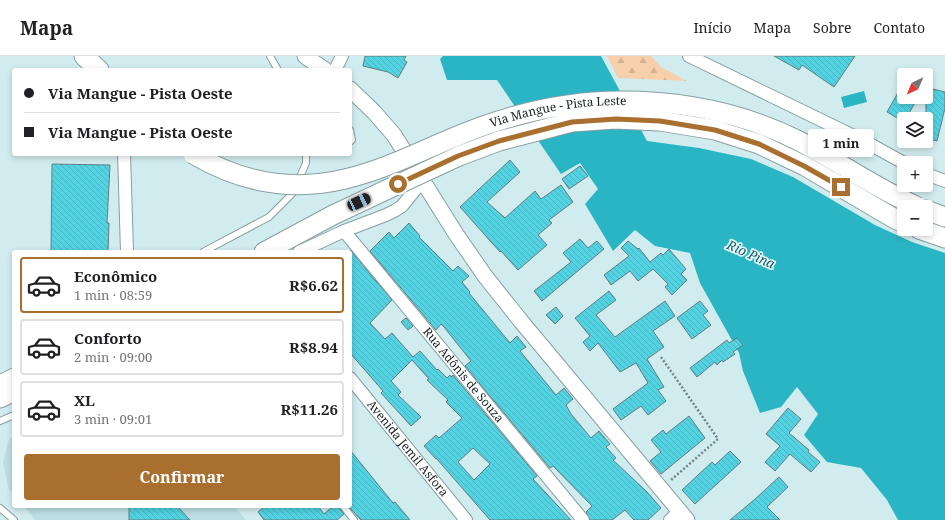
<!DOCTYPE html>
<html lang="pt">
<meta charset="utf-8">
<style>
body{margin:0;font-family:"Noto Serif",serif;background:#f2f2f2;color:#202124;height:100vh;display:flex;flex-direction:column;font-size:15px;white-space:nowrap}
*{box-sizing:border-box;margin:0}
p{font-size:13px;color:#757577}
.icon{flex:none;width:22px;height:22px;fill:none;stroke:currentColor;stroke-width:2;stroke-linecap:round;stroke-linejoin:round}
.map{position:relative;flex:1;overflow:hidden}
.sheet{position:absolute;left:12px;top:194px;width:340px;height:258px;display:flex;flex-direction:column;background:#fff;border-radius:4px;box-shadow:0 2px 6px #0003}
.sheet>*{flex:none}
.banner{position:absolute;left:12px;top:12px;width:340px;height:88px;border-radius:4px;box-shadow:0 2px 6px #0003;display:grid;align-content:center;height:88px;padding:0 12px;background:#fff}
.needle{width:26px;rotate:224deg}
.tools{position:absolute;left:897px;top:12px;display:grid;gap:8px}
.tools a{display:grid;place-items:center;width:36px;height:36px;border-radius:4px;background:#fff;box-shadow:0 2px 6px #0003;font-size:20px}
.end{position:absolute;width:18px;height:18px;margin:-9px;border:5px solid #a96f2f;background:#fff;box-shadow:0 0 0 2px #fff}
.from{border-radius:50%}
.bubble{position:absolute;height:28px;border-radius:4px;background:#fff;box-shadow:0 2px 6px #0003;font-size:13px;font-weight:700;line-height:28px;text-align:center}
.car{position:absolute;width:12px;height:24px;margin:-12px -6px;border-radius:5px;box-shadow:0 0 3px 1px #0007;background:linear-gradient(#222 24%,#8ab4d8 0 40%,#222 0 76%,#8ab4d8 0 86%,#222 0)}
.banner b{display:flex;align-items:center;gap:14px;height:38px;font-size:15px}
.banner b+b{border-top:1px solid #e0e0e0}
.banner i{width:10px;height:10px;background:#202124}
ul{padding:7px 0 0;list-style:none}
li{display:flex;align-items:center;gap:12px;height:56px;margin:0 8px 6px;padding:0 4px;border:2px solid #e0e0e0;border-radius:4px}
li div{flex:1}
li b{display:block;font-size:15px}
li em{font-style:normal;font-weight:700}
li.current{border-color:#a96f2f}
li>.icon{width:36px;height:36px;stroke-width:1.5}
.action{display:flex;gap:8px;margin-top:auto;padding:8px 12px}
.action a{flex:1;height:46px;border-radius:4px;background:#a96f2f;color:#fff;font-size:16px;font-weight:700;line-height:46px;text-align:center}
header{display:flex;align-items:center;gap:24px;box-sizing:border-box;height:56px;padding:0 20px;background:#fff;border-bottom:1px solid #e0e0e0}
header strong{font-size:19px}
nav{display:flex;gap:22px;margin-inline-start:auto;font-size:14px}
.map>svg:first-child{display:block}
.built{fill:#bcdfe3}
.forest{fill:url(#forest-firs)}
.water{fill:#2ab5c4}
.building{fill:url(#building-back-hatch);stroke:#647c7f;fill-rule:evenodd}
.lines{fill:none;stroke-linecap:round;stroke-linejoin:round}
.service-casing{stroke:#869fa2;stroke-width:8}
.minor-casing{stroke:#869fa2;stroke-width:14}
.tertiary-casing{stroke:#869fa2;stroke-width:17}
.primary-casing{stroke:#869fa2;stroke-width:21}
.path{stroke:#728486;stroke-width:2.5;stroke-dasharray:2 2;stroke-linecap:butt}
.service{stroke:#fff;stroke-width:6}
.minor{stroke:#fff;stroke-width:12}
.tertiary{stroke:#fff;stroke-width:15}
.primary{stroke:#fff;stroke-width:19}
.primary-bridge-casing{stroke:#869fa2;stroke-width:21;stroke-linecap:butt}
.primary-bridge{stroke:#fff;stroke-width:19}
.route{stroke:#a96f2f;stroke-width:5}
.labels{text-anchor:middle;stroke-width:3.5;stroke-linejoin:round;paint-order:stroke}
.street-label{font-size:12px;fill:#182223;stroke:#def9fd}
.water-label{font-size:13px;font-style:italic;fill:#21575e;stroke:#def9fd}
</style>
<header>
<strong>Mapa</strong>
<nav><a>Início</a><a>Mapa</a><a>Sobre</a><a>Contato</a></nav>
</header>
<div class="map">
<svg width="945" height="464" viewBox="0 0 945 464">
<defs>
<pattern id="forest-firs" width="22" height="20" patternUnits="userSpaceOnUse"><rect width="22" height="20" fill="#f7d0ab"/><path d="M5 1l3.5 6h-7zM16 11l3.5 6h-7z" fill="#d3b293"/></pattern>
<pattern id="building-back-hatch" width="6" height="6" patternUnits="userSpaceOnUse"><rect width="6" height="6" fill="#53d3e2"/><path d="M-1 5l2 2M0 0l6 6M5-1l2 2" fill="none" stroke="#48b5c2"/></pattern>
</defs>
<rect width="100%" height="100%" fill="#d1ecef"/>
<!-- built -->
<path class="built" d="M 14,378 L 14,438 L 9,433 L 6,421 L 3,406 L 8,386 Z
M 24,450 L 234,450 L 246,464 L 35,464 Z"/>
<!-- forest -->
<path class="forest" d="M 607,0 L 651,0 L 661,11 L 687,25 L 618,22 Z"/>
<!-- water -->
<path class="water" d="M 443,0 L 601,0 L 647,85 L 699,92 L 751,103 L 793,121 L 875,169 L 912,186 L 945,197 L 945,464 L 898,464 L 887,444 L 861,412 L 827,406 L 804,379 L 818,358 L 797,331 L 781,351 L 760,357 L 743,315 L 739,297 L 700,227 L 690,197 L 655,190 L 635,174 L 613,195 L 585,148 L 598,133 L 580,107 L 561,118 L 497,24 L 447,24 L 440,3 Z
M 864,35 L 867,46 L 844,52 L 841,41 Z"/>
<!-- building -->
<path class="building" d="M 365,0 L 406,0 L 404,4 L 407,6 L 398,22 L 388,16 L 363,10 Z
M 774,0 L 855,0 L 834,31 L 802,9 L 799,14 Z
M 904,26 L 904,41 L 918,41 L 906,63 L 904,63 L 904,66 L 887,56 Z
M 933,33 L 945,36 L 945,52 L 937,85 L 926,82 L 926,41 L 931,41 Z
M 510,104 L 520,116 L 487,146 L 505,162 L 535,135 L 541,143 L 561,129 L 573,146 L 549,164 L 552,167 L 538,179 L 547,189 L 518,214 L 501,195 L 500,196 L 460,151 Z
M 52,108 L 110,109 L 107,167 L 109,167 L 108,196 L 51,196 Z
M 580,110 L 588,120 L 569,133 L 562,123 Z
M 409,167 L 420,180 L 419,181 L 453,215 L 458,210 L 469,220 L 462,226 L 470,236 L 469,237 L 510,287 L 517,280 L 526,291 L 520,295 L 556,339 L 564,332 L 573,343 L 566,349 L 571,358 L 591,382 L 599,375 L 610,388 L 606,391 L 616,402 L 613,404 L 647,436 L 661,452 L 648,464 L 634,464 L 625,454 L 612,464 L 590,464 L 586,456 L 592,450 L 553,410 L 550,412 L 465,310 L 471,305 L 444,271 L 441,268 L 436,274 L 370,195 L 389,176 L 394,182 Z
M 580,183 L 588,192 L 597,185 L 604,193 L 542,245 L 534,235 L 571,206 L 563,197 Z
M 628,185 L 638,193 L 639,192 L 650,206 L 661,197 L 663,199 L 669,193 L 686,213 L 681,218 L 687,224 L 672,239 L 665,231 L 668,228 L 653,213 L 638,225 L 630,215 L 611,229 L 604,219 L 629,200 L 621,192 Z
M 350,194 L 392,244 L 370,267 L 385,283 L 392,277 L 413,301 L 420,295 L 437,314 L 438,313 L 447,322 L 450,319 L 451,321 L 453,319 L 537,420 L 533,423 L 571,464 L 490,464 L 436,402 L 436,403 L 424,390 L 436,379 L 439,382 L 462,362 L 446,346 L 448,344 L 427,324 L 429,323 L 412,304 L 391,325 L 401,336 L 398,339 L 421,361 L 411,370 L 381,337 L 383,335 L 350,297 ZM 473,392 L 490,408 L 474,424 L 458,406 Z
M 609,235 L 616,244 L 596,259 L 615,281 L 665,245 L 675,260 L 653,275 L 664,291 L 647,303 L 664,331 L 658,334 L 666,345 L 648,359 L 641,350 L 621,364 L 613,353 L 648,327 L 636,307 L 620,316 L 598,287 L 590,295 L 583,286 L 590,280 L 575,262 Z
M 700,245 L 708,255 L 703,259 L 711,269 L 692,283 L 677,262 Z
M 556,251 L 563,260 L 555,268 L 546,259 Z
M 406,262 L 413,270 L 408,274 L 401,266 Z
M 737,282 L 743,289 L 733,296 L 735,298 L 723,306 L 722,304 L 717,309 L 715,306 L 697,321 L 690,312 L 727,284 L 729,287 Z
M 788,352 L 801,363 L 789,377 L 809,394 L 808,396 L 820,406 L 811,416 L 790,398 L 775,415 L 765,406 L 780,390 L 766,378 Z
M 689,360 L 705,382 L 661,418 L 650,405 L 661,396 L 651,384 L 663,374 L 666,378 Z
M 350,394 L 393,447 L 395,446 L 410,464 L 361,464 L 351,453 L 349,450 L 350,450 Z
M 730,395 L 741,406 L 695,448 L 682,434 L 712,406 L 715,409 Z
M 779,421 L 788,431 L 767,451 L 780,464 L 730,464 L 754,444 Z
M 129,450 L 177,450 L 190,464 L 129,464 Z
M 265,450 L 318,450 L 324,458 L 333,450 L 339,450 L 344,458 L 337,464 L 264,464 L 258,456 Z"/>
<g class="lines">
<defs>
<path id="service" d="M 270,0 L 278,14
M 350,74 L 352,84 L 350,86
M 203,196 L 269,161 L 293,137 L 306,107 L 306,98
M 0,365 L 14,359
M 343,450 L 354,464
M 0,452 L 14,464"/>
<g id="minor">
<path d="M 689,0 L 866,86 L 904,107"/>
<path d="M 335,14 L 342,0"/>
<path d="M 124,98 L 127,196"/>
<path d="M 926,118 L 945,125"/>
<path id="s1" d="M 344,175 L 583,464"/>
<path d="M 299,196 L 344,175 L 386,159 L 396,154 L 402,150 L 423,124"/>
<path id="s2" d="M 350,322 L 466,464"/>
<path d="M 670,464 L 680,455"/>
</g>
<path id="tertiary" d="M 305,0 L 325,14
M 350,33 L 374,56 L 394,79 L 456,178 L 485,220 L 520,264 L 687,464
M 0,327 L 14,320"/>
<path id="primary" d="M 84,0 L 99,14
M 926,154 L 945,161
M 919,173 L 945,182
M 264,196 L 333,159 L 386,134
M 0,342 L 14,335"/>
</defs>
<!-- service casing -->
<use href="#service" class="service-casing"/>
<!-- minor casing -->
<use href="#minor" class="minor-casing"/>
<!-- tertiary casing -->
<use href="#tertiary" class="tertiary-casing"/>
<!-- primary casing -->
<use href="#primary" class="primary-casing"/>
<!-- path -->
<path class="path" d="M 661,301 L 718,383 L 671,424"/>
<!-- service -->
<use href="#service" class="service"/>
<!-- minor -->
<use href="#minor" class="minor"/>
<!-- tertiary -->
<use href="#tertiary" class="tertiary"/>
<!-- primary -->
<use href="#primary" class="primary"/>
<defs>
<g id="primary-bridge">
<path id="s3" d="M 193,98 C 240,126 291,136 345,123 C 396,111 442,83 492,67 C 534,53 577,45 621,45 C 681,45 743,57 797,84 C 838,105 875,132 918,151"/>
<path d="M 386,134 L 459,100 L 499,85 L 572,66 L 615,63 L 660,65 L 715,74 L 759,88 L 805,110 L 895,163 L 904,167"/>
</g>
</defs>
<!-- primary-bridge casing -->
<use href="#primary-bridge" class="primary-bridge-casing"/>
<!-- primary-bridge -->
<use href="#primary-bridge" class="primary-bridge"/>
</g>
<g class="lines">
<!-- route -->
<path class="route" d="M 398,128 L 458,100 L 499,85 L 572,66 L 616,63 L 660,65 L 715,74 L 759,88 L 804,110 L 841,131"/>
</g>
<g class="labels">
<!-- street labels -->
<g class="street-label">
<text dy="4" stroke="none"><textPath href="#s3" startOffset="383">Via Mangue - Pista Leste</textPath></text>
<text dy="4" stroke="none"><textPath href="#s1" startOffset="187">Rua Adônis de Souza</textPath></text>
<text dy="4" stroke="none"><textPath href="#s2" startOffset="91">Avenida Jemil Asfora</textPath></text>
</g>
<!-- water labels -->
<g class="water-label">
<text transform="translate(751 198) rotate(24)" y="5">Rio Pina</text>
</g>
</g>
</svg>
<div class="tools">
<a><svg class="needle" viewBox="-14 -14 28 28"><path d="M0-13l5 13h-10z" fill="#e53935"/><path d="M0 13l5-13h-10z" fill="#757577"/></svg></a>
<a><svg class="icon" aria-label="layers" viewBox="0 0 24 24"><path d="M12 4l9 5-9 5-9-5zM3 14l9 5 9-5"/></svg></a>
<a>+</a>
<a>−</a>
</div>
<i class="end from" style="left:398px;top:128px"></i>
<i class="end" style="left:841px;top:131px"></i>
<div class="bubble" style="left:808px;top:73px;width:66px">1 min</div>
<i class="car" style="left:359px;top:146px;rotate:65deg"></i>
<div class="banner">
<b><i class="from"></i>Via Mangue - Pista Oeste</b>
<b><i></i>Via Mangue - Pista Oeste</b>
</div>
<section class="sheet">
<ul>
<li class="current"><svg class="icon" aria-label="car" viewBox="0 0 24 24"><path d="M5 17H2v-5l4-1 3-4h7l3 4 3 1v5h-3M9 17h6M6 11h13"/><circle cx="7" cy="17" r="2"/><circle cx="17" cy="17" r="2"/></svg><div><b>Econômico</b><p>1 min · 08:59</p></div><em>R$6.62</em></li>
<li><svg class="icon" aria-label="car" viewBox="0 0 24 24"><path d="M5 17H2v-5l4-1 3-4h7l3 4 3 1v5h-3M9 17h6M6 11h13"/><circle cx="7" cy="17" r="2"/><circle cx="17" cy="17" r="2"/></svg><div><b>Conforto</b><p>2 min · 09:00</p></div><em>R$8.94</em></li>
<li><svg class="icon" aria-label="car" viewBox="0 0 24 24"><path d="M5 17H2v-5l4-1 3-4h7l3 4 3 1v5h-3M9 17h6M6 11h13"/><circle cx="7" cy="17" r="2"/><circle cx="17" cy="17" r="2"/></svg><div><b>XL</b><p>3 min · 09:01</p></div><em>R$11.26</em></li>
</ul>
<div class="action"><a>Confirmar</a></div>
</section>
</div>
